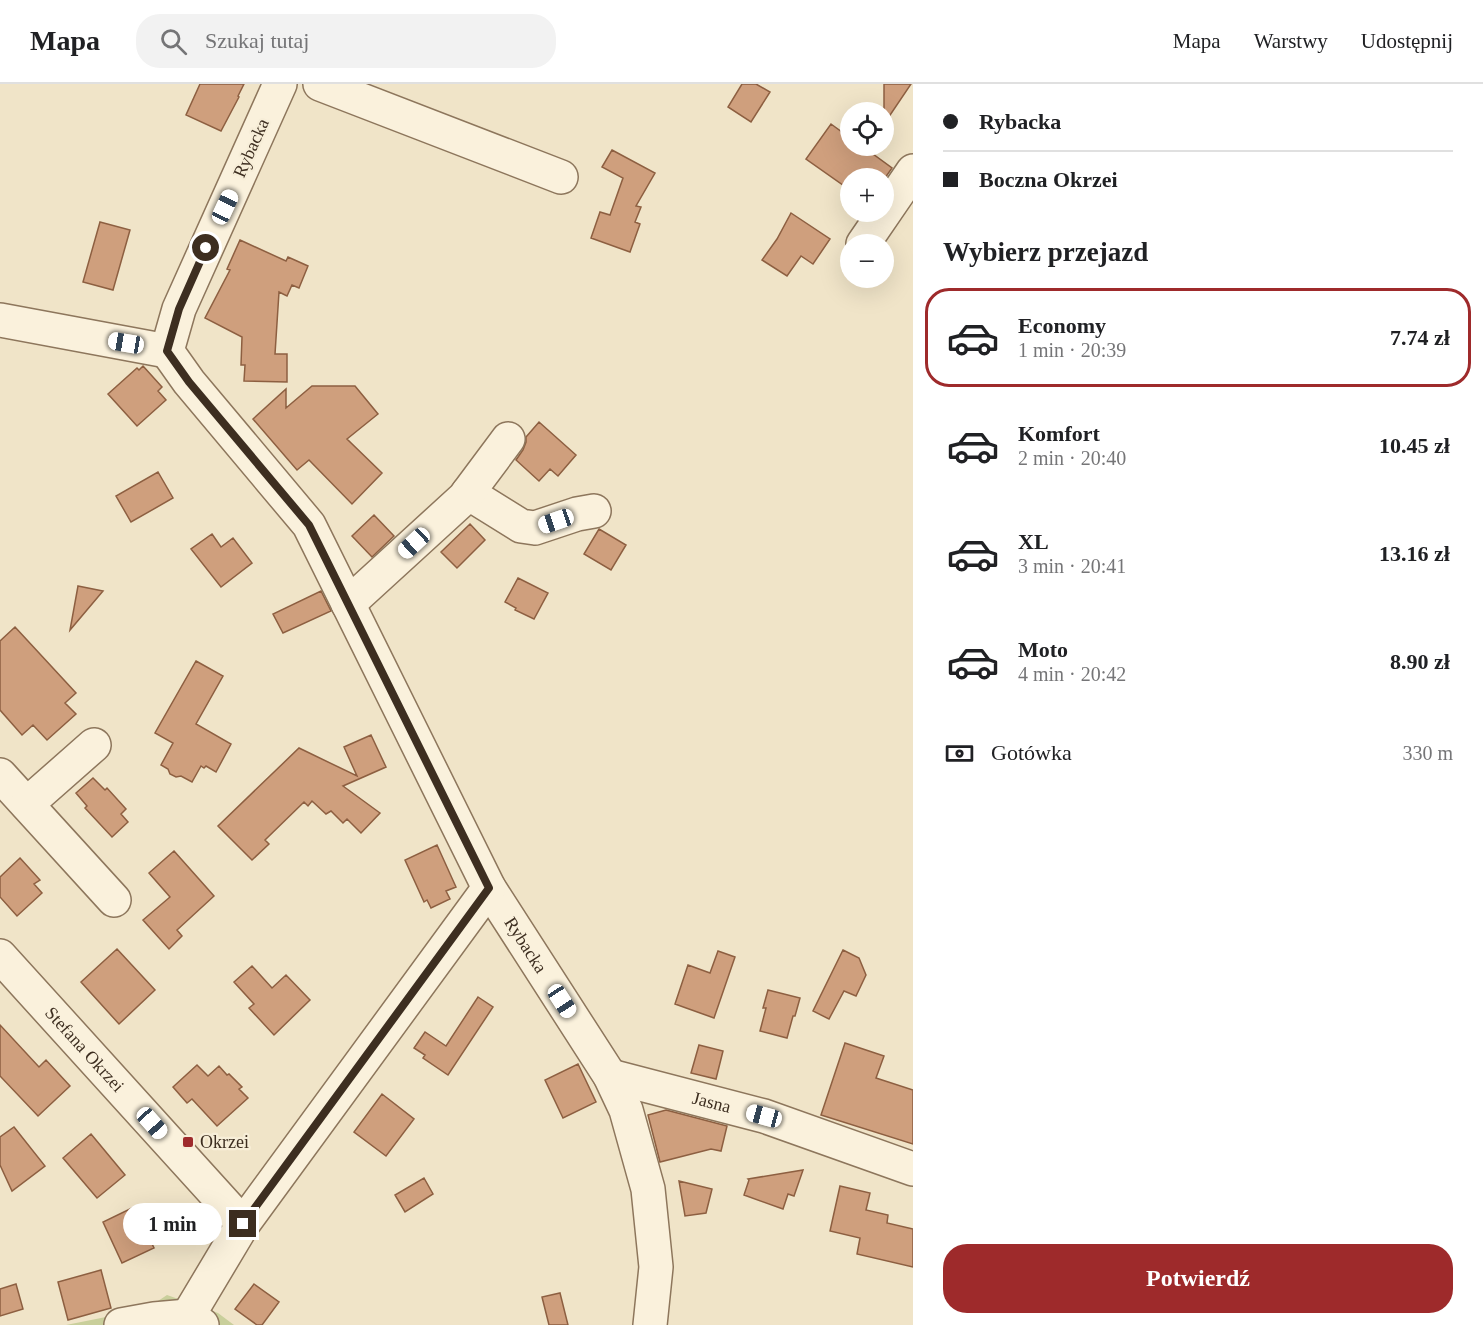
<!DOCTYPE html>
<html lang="pl">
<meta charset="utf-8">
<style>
body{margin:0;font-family:"Times New Roman",serif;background:#f2f2f2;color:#202124;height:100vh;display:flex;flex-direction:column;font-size:22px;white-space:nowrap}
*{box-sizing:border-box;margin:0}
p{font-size:20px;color:#757577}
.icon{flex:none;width:33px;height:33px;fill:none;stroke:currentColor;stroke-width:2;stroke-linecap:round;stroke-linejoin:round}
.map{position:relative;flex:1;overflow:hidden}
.drawer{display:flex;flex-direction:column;background:#fff;width:570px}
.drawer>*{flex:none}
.hud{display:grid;align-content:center;height:132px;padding:0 30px;background:#fff}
.tools{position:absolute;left:840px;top:18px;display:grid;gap:12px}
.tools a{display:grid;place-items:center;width:54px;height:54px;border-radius:50%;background:#fff;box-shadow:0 6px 24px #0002;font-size:30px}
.end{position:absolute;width:27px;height:27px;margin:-14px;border:8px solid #3d2e20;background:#fff;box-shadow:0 0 0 3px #fff}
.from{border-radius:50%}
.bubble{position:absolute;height:42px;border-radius:21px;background:#fff;box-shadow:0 6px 24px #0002;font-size:20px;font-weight:600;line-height:42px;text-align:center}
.car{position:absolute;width:18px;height:36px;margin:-18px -9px;border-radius:8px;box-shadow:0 0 4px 2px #0007;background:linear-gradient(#fff 24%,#345 0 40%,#fff 0 76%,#345 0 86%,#fff 0)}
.hud b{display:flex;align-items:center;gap:21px;height:57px;font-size:22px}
.hud b+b{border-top:2px solid #e0e0e0}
.hud i{width:15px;height:15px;background:#202124}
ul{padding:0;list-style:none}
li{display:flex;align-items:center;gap:18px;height:99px;margin:0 12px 9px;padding:0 18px;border:3px solid transparent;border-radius:24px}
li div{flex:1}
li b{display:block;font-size:22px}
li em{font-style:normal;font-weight:600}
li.selected{border-color:#9e2a2b}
li>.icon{width:54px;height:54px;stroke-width:1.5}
h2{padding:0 30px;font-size:27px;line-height:72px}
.pay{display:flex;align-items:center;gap:15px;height:66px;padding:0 30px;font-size:22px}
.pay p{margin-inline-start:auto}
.button{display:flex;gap:12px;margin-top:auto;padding:12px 30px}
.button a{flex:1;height:69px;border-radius:24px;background:#9e2a2b;color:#fff;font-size:24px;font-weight:600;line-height:69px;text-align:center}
header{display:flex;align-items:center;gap:36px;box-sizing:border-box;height:84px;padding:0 30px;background:#fff;border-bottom:2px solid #e0e0e0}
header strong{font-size:28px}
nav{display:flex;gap:33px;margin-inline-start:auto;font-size:21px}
.search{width:420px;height:54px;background:#f2f2f2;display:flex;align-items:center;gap:15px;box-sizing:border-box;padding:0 21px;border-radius:24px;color:#757577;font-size:22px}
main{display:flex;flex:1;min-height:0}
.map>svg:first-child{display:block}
.green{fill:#c9cf9b}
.building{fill:#cf9f7d;stroke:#8d5f41;stroke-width:1.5}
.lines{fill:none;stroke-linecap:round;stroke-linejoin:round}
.minor-casing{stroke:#8d765c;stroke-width:36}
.minor{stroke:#faf1dc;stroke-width:33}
.route{stroke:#3d2e20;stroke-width:8}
.poi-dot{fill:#9e2a2b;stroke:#f7eed8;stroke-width:2}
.labels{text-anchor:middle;stroke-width:4.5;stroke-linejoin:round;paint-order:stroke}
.street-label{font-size:18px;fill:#3d2e20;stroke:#f7eed8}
.poi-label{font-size:18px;fill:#3d2e20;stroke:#f7eed8;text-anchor:start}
</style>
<header>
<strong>Mapa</strong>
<div class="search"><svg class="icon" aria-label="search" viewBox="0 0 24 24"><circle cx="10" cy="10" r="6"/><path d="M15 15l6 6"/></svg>Szukaj tutaj</div>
<nav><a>Mapa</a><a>Warstwy</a><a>Udostępnij</a></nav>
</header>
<main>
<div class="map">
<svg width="913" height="1241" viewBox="0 0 913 1241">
<rect width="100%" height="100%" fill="#f0e4c8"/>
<!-- green -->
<path class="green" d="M 167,1211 L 218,1229 L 234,1241 L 66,1241 L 146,1225 Z"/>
<!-- building -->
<path class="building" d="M 200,0 L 244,0 L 238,12 L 239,13 L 221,47 L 186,31 Z
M 742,0 L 756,0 L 770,8 L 751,38 L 728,23 Z
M 884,0 L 911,0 L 884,40 Z
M 831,40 L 850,54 L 850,62 L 862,62 L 892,84 L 885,94 L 850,94 L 850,106 L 806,75 Z
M 612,66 L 655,89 L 636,122 L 641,123 L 635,138 L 640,140 L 630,168 L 591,154 L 600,128 L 610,131 L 623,94 L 602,83 Z
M 791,129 L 830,155 L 813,180 L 801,172 L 787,192 L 762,176 L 777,155 Z
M 100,138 L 130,146 L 113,206 L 83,198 Z
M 240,156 L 286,177 L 288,173 L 308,182 L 299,204 L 292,201 L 287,212 L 279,208 L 275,270 L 287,270 L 287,298 L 244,297 L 245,281 L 241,281 L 242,253 L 205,234 L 230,186 L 227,185 Z
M 143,282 L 162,303 L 158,307 L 166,316 L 137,342 L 108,310 L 137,284 L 139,286 Z
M 312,302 L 355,302 L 378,330 L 347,355 L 382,389 L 352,420 L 309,376 L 297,386 L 253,335 L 286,305 L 286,324 Z
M 539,338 L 576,371 L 558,392 L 550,385 L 539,397 L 516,376 L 523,366 L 526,358 L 526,353 Z
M 158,388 L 173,414 L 131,438 L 116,412 Z
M 374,431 L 394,452 L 372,473 L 352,452 Z
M 470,440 L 485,456 L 457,484 L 441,468 Z
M 599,445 L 626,461 L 611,486 L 584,470 Z
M 212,450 L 221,463 L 233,454 L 252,479 L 221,503 L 191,465 Z
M 518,494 L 548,509 L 534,535 L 515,526 L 516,524 L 505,518 Z
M 78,502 L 103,507 L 70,546 Z
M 321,507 L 331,527 L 283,549 L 273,530 Z
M 15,543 L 76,609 L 65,619 L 76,630 L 47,656 L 33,641 L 22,651 L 0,626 L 0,557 Z
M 196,577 L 223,592 L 196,640 L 231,660 L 216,688 L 206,682 L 204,684 L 201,682 L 192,698 L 181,692 L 176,693 L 170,690 L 168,685 L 161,681 L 173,659 L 155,649 Z
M 371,651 L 386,683 L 343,702 L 380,729 L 361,749 L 347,735 L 343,739 L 331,727 L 326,730 L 312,717 L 308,722 L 304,718 L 265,756 L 269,760 L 252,776 L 218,742 L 299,664 L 357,692 L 344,663 Z
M 93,694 L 105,706 L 107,704 L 126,725 L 121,730 L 128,738 L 112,753 L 85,724 L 87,722 L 76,709 Z
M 437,761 L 456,803 L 446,807 L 450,815 L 431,824 L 427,816 L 424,818 L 405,776 Z
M 174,767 L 214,812 L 177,846 L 182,852 L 169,865 L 143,836 L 170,813 L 149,789 Z
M 20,774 L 40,796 L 34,800 L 42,809 L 17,832 L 0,813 L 0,793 Z
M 117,865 L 155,906 L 119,940 L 81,898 Z
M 843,866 L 859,874 L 866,891 L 856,912 L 844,907 L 829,935 L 813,927 Z
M 718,867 L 735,873 L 714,934 L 675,920 L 688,881 L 710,889 Z
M 252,882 L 272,904 L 286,891 L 310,916 L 274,951 L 249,924 L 254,920 L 234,898 Z
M 768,906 L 800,914 L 795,932 L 793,932 L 787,954 L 760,947 L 766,924 L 763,924 Z
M 478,913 L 493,923 L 448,991 L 423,974 L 425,971 L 414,964 L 425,948 L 446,962 Z
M 0,941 L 39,983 L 46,976 L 70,1002 L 38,1032 L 0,992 Z
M 845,959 L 884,972 L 876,994 L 913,1006 L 913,1060 L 821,1031 Z
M 699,961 L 723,967 L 716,995 L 691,989 Z
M 578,980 L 596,1018 L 563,1034 L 545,996 Z
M 197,981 L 208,992 L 219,982 L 227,991 L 229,990 L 242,1003 L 239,1005 L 248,1014 L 217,1042 L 192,1015 L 187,1019 L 173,1003 Z
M 382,1010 L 414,1035 L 386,1072 L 354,1048 Z
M 666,1026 L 727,1042 L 721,1067 L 711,1065 L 660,1078 L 648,1031 Z
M 14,1043 L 45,1082 L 12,1107 L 0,1081 L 0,1053 Z
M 91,1050 L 125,1091 L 97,1114 L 63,1074 Z
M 803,1086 L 794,1112 L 788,1110 L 783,1125 L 744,1111 L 749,1096 L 748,1095 Z
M 424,1094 L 433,1110 L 405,1128 L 395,1111 Z
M 679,1097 L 712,1105 L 706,1129 L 685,1132 Z
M 840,1102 L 870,1109 L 866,1126 L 888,1131 L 887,1139 L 913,1145 L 913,1183 L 857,1170 L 860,1154 L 830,1147 Z
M 134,1123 L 154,1164 L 122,1179 L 103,1138 Z
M 101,1186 L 111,1224 L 68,1236 L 58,1198 Z
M 16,1200 L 23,1225 L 0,1232 L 0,1205 Z
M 254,1200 L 279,1218 L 262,1241 L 257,1241 L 235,1225 Z
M 560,1209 L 568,1241 L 549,1241 L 542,1213 Z"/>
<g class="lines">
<defs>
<g id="minor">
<path id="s1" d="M 280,0 L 179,225 L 167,267 L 189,298 L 309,441 L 489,804 L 610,992 L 626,1026 L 648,1105 L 656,1183 L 650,1241"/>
<path d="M 320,0 L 561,93"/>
<path d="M 863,160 L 913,87"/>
<path d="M 0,236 L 167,267"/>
<path d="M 468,409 L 521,442 L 535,444 L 577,430 L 594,427"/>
<path d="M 348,520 L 464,414 L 508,355"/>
<path d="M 0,691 L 114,816"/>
<path d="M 27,720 L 94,661"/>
<path id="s2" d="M 0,872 L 243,1140"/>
<path id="s3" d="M 610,992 L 764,1032 L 913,1085"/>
<path d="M 188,1232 L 243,1140 L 489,804"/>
<path d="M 121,1241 L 154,1235 L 188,1232 L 202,1241"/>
</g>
</defs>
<!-- minor casing -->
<use href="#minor" class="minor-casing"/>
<!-- minor -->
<use href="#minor" class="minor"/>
</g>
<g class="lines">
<!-- route -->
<path class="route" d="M 206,164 L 179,225 L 167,267 L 189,298 L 309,441 L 489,804 L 243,1140"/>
</g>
<!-- markers -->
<rect class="poi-dot" x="182" y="1052" width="12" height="12" rx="3"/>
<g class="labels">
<!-- street labels -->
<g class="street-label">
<text transform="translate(251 64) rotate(-66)" y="6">Rybacka</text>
<text dy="6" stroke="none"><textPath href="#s1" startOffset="988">Rybacka</textPath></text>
<text dy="6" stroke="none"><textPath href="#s2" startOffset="126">Stefana Okrzei</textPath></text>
<text dy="6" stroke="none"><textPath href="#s3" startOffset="105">Jasna</textPath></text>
</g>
<!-- poi labels -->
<g class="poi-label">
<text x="200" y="1064">Okrzei</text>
</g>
</g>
</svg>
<div class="tools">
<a><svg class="icon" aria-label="locate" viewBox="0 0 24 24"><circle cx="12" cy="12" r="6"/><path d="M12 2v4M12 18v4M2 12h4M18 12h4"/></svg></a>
<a>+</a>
<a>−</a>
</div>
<i class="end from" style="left:206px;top:164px"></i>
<i class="end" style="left:243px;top:1140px"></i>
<div class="bubble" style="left:123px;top:1119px;width:99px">1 min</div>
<i class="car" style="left:225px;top:123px;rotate:25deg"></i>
<i class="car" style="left:126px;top:259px;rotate:280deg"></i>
<i class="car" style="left:556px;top:437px;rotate:251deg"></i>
<i class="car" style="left:414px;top:459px;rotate:227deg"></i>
<i class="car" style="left:562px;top:917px;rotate:147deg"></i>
<i class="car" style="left:764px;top:1032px;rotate:285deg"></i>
<i class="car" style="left:152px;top:1039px;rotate:138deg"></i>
</div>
<section class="drawer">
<div class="hud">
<b><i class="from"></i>Rybacka</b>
<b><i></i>Boczna Okrzei</b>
</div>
<h2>Wybierz przejazd</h2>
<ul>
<li class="selected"><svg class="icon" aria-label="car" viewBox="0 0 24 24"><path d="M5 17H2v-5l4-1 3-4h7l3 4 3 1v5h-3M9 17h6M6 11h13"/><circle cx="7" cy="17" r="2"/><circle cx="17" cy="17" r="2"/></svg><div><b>Economy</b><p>1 min · 20:39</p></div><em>7.74 zł</em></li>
<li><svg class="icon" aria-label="car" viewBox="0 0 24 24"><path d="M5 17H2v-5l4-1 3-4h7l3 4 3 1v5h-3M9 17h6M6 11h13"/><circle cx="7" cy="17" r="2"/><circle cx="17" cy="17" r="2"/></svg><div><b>Komfort</b><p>2 min · 20:40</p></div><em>10.45 zł</em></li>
<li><svg class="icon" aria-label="car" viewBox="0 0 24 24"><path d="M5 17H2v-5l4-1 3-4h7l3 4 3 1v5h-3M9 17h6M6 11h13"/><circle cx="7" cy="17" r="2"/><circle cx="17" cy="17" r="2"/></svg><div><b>XL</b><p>3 min · 20:41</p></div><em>13.16 zł</em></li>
<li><svg class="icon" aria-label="car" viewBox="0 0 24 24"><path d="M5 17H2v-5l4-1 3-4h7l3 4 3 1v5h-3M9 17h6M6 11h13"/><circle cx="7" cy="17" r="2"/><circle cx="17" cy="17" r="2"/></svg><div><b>Moto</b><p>4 min · 20:42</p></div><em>8.90 zł</em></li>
</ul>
<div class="pay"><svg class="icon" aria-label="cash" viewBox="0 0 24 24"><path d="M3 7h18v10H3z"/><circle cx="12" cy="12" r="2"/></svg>Gotówka<p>330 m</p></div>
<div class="button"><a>Potwierdź</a></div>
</section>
</main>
